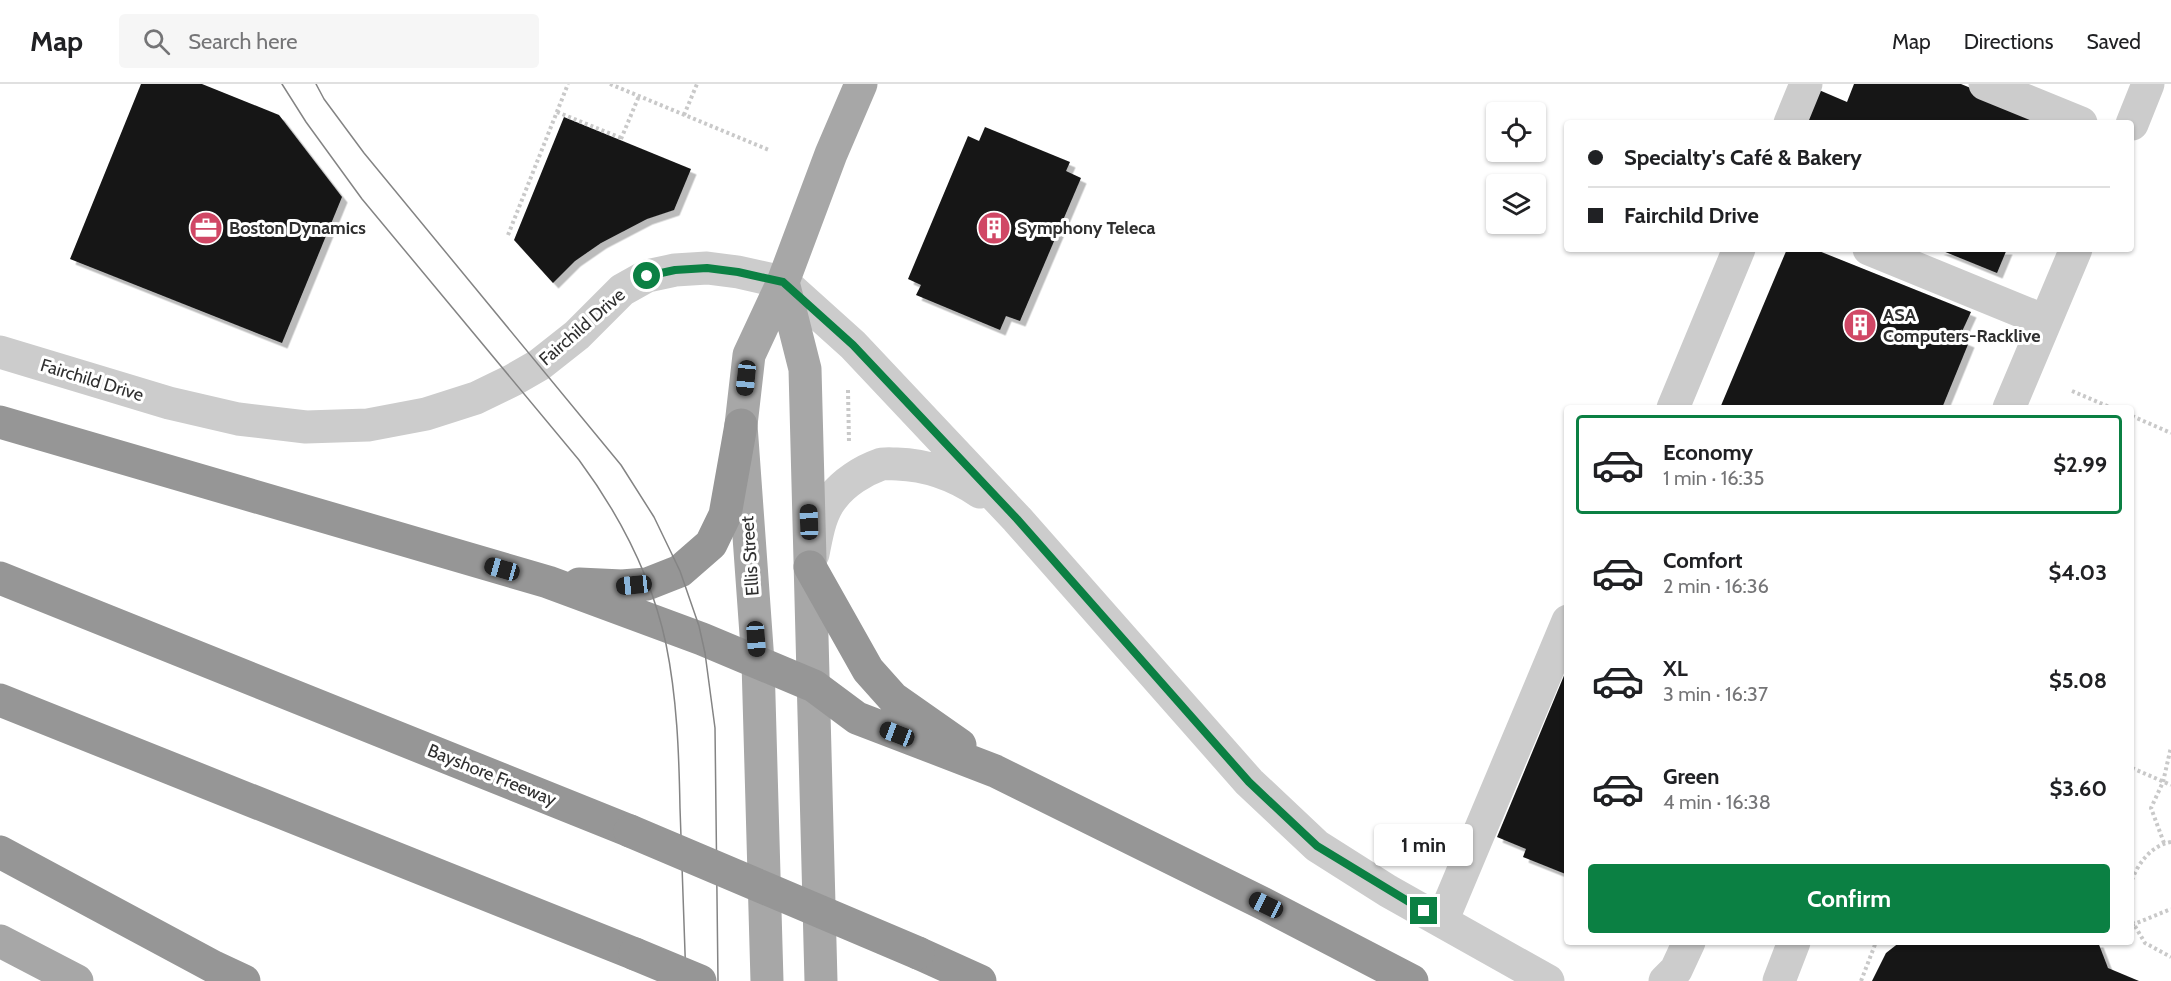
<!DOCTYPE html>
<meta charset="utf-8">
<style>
body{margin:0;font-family:Cabin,sans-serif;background:#f6f6f6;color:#202124;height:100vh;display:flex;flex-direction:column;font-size:22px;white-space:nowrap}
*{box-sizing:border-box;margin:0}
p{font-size:20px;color:#757577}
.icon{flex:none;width:33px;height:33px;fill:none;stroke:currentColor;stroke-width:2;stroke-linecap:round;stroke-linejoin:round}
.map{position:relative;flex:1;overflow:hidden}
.drawer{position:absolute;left:1564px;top:321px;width:570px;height:540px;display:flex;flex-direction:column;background:#fff;border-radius:6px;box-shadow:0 2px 4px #0004}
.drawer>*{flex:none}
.banner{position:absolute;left:1564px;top:36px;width:570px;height:132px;border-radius:6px;box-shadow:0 2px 4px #0004;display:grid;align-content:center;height:132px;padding:0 24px;background:#fff}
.controls{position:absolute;left:1486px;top:18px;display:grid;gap:12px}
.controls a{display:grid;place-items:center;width:60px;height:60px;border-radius:6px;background:#fff;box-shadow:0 2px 4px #0004;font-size:30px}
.end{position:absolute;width:27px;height:27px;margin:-14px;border:8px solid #0b8043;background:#fff;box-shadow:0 0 0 3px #fff}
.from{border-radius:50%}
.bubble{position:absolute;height:42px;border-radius:6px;background:#fff;box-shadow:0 2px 4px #0004;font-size:20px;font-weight:800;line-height:42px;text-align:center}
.car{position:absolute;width:18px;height:36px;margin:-18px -9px;border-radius:8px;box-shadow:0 0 4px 2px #0007;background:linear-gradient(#222 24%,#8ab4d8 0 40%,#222 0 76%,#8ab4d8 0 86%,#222 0)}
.banner b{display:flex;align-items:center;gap:21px;height:57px;font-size:22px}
.banner b+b{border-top:2px solid #e0e0e0}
.banner i{width:15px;height:15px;background:#202124}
ul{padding:10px 0 0;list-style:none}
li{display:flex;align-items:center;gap:18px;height:99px;margin:0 12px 9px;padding:0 12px;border:3px solid transparent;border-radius:6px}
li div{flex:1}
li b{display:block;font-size:22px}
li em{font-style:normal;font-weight:800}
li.current{border-color:#0b8043}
li>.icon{width:54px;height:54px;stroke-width:1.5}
.button{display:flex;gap:12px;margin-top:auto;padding:12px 24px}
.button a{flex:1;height:69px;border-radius:6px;background:#0b8043;color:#fff;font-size:24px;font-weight:800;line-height:69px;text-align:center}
header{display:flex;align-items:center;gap:36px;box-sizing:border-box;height:84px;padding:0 30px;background:#fff;border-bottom:2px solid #e0e0e0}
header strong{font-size:28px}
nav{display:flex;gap:33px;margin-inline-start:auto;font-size:21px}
.search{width:420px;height:54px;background:#f6f6f6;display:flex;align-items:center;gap:15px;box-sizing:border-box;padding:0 21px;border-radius:6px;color:#757577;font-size:22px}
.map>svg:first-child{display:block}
.building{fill:#161616;filter:url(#shadow)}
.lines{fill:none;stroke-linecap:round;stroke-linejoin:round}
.path{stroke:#c9c9c9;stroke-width:4;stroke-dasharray:3 3;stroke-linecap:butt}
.minor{stroke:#ccc;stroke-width:33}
.major{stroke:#a7a7a7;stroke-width:33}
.highway{stroke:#969696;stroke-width:33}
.tram{stroke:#848484;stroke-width:1.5}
.highway-bridge{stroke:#969696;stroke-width:33}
.route{stroke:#0b8043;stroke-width:8}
.labels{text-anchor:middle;stroke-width:6;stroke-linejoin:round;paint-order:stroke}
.poi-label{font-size:18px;font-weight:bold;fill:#2f2f2f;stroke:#fff;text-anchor:start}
.street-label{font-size:18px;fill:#2f2f2f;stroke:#fff}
</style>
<header>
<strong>Map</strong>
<div class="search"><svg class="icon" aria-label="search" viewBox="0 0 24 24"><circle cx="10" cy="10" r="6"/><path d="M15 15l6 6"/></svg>Search here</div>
<nav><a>Map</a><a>Directions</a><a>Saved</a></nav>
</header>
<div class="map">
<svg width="2171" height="897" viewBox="0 0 2171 897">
<defs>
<filter id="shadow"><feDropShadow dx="5.5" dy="5.5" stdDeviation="0" flood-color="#0004"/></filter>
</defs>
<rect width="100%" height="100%" fill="#fff"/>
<!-- building -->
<path class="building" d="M 141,0 L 202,0 L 279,31 L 342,113 L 282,259 L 70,175 Z
M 1854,0 L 1961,0 L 2055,39 L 1805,39 L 1819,6 L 1847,18 Z
M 564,33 L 691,85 L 674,126 L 647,135 L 601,159 L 575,177 L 553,199 L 514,156 Z
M 985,43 L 1070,78 L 1066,87 L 1081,94 L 1020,237 L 1006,232 L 1000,246 L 916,211 L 921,201 L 908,195 L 968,52 L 979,57 Z
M 1787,165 L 1814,165 L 1971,228 L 1959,254 L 1969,258 L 1942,324 L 1720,324 Z
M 1938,165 L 2007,165 L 1997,189 Z
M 1568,582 L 1568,791 L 1523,773 L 1526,765 L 1497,753 Z
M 1900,858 L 2098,858 L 2108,884 L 2139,897 L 1872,897 L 1886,869 Z"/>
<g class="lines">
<!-- path -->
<path class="path" d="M 610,0 L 769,66
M 557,28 L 621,54
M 684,31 L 697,0
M 621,55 L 639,12
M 508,151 L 568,0
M 848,306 L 849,358
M 2072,307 L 2112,324
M 2132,332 L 2171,349
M 2132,684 L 2171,701
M 2164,759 L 2151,724 L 2163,698 L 2171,663
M 2132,796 C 2138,779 2152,761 2171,758
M 2132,837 L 2145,859 L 2171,873
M 2132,841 L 2171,825
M 1861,897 L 1876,858"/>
<!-- minor -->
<path class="minor" d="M 1985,0 L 2081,39
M 1790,39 L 1806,0
M 2132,40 L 2148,0
M 1869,165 L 2045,237
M 0,268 L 169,319 L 238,335 L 306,343 L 368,341 L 426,330 L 476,314 L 513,296 L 539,281 L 577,251 L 622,206 L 647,192 L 675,186 L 707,184 L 738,188 L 783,198 L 853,261 L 1017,435 L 1249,698 L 1317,762 L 1388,807 L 1548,897
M 1673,324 L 1739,165
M 2009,324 L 2076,165
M 813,470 C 817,450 820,429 833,413 C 844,399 862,387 879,381 C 884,379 891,380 897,380 C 928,381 955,391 980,408
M 1442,837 L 1568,537
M 1665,897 L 1676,886 L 1689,858
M 1779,897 L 1794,858"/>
<!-- major -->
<path class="major" d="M 783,198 L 805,285 L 821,897
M 0,857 L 77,897
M 767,897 L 758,578 L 741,341 L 749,271 L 783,198 L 831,70 L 861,0"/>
<!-- highway -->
<path class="highway" d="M 0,338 L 548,498 L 702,555 L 814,602 L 857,634 L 995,687 L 1266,821 L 1412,897
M 810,483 L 868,586 L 893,614 L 960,661
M 0,494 L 630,747
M 579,500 L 622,502 L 647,500 L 680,487 L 711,460 L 725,431 L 741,341
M 0,616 L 635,870
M 0,768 L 214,883 L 244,897
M 918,869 L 980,897"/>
<!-- tram -->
<path class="tram" d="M 282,0 L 306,38 L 362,115 L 579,376 C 619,430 652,494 666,560 C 677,614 679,669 680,724 C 682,781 684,839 686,897
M 316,0 L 324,15 L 364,69 L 621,381 L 654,433 L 680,487 L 699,542 L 705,569 L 715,644 L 718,897"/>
<!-- highway-bridge -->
<path class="highway-bridge" d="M 630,747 L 918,869
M 635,870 L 700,897"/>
</g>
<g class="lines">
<!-- route -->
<path class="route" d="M 647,192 L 675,186 L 707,184 L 738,188 L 783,198 L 853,261 L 1017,435 L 1249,698 L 1317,762 L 1424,827"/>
</g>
<!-- icons -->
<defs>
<symbol id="office-disc" viewBox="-11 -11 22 22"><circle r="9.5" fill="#d04765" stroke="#fff"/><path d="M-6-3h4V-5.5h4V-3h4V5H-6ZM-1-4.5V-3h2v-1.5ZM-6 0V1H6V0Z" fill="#fff"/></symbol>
<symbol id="building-disc" viewBox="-11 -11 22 22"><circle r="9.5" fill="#d04765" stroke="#fff"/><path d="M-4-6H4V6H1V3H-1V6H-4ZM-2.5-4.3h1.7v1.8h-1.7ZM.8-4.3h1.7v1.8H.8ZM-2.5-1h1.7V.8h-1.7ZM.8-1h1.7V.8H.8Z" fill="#fff"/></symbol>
</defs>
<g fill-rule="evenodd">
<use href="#office-disc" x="187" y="125" width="38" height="38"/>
<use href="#building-disc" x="975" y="125" width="38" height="38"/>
<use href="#building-disc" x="1841" y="222" width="38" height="38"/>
</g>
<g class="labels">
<!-- poi labels -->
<g class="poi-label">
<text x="229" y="150">Boston Dynamics</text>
<text x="1017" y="150">Symphony Teleca</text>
<text x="1883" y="237">ASA<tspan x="1883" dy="21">Computers-Racklive</tspan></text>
</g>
<!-- street labels -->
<g class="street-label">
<text transform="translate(582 243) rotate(-41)" y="6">Fairchild Drive</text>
<text transform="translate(92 296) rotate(17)" y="6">Fairchild Drive</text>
<text transform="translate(750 472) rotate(-94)" y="6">Ellis Street</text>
<text transform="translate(492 691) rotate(22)" y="6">Bayshore Freeway</text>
</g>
</g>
</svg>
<div class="controls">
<a><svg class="icon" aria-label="locate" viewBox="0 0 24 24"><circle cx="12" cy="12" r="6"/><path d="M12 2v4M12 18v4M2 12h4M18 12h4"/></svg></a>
<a><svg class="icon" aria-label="layers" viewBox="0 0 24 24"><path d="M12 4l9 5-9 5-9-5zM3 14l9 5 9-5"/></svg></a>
</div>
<i class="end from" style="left:647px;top:192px"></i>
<i class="end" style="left:1424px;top:827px"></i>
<div class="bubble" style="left:1374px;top:740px;width:99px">1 min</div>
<i class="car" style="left:746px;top:294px;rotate:186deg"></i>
<i class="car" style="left:809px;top:438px;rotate:358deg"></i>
<i class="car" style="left:502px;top:485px;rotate:286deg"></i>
<i class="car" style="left:634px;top:501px;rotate:264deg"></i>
<i class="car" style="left:756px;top:555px;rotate:176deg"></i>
<i class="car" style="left:897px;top:650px;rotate:291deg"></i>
<i class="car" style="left:1266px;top:821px;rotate:296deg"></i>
<div class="banner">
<b><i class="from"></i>Specialty's Café &amp; Bakery</b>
<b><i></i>Fairchild Drive</b>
</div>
<section class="drawer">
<ul>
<li class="current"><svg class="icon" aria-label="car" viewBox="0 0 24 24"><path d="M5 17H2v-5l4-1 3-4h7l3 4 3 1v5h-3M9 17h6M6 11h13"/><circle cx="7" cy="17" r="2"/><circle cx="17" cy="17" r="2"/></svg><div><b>Economy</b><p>1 min · 16:35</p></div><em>$2.99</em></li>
<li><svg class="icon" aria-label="car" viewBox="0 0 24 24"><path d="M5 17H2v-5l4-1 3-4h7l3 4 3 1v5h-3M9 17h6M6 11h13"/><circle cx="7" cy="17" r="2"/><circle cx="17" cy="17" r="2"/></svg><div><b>Comfort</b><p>2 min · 16:36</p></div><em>$4.03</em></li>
<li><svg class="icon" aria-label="car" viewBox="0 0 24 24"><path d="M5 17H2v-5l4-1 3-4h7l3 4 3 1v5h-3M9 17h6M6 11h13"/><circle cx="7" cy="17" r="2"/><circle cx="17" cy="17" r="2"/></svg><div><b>XL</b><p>3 min · 16:37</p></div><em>$5.08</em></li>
<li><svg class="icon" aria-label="car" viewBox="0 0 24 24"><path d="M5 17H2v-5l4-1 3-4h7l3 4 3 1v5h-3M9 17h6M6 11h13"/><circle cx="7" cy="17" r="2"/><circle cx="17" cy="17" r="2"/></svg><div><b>Green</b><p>4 min · 16:38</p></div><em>$3.60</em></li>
</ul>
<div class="button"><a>Confirm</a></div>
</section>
</div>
